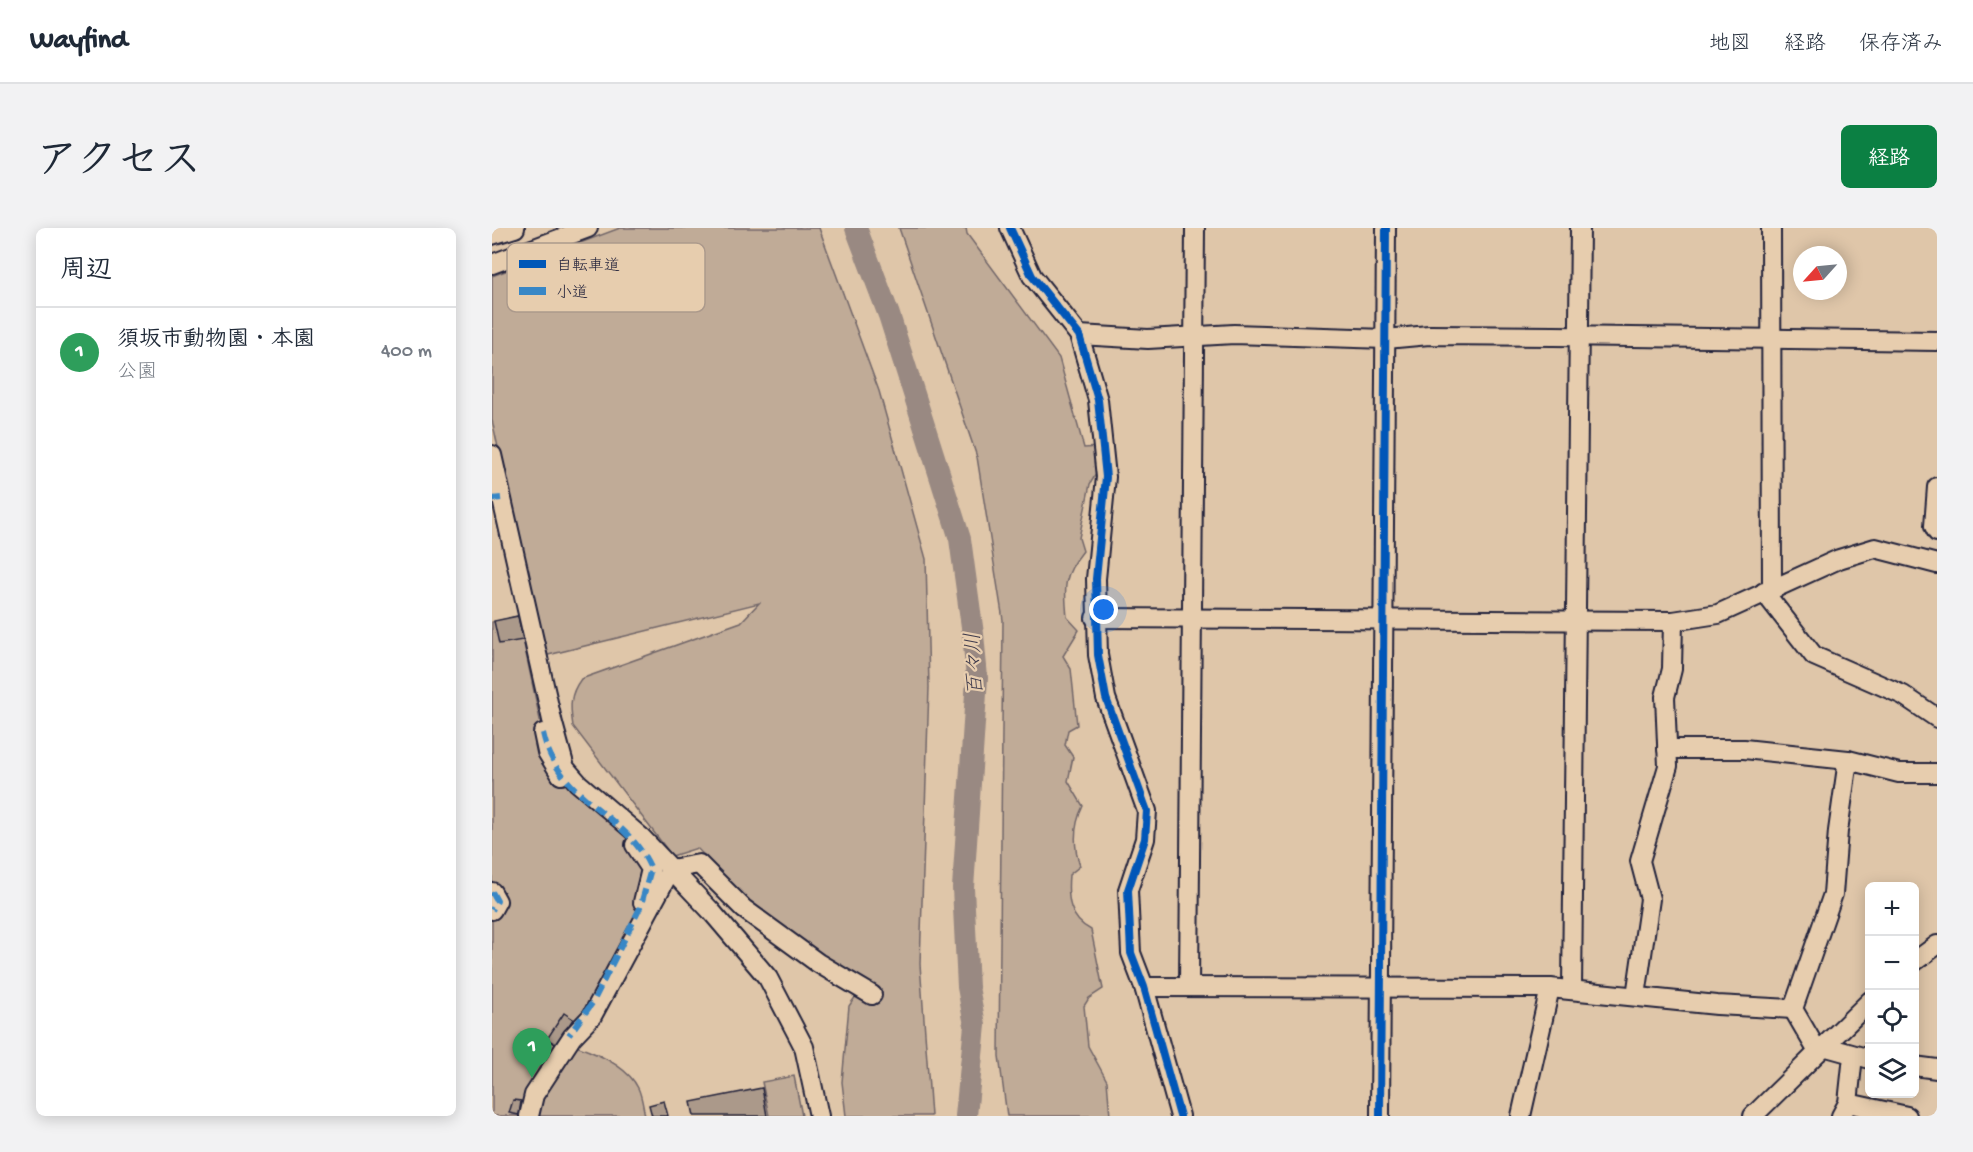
<!DOCTYPE html>
<html lang="ja">
<head>
<meta charset="utf-8">
<style>
  :root { --surface:#fff; --page:#f2f2f3; --text:#1f2937; --muted:#747a83; --line:#e0e1e3; --accent:#0b8043 }
  body { margin:0; font-family:"Gochi Hand","Klee One",sans-serif; background:var(--page); color:var(--text) }
  .controls { position:absolute; right:18px; bottom:18px; display:grid; overflow:hidden; border-radius:9px; box-shadow:0 3px 15px #0003 }
  .controls button { width:54px; height:54px; display:grid; place-items:center; padding:0; border:0; border-bottom:2px solid var(--line); background:var(--surface); color:var(--text); font:30px sans-serif }
  .compass { position:absolute; left:1301px; top:18px; width:54px; height:54px; border-radius:50%; background:var(--surface); box-shadow:0 3px 15px #0003; rotate:243deg }
  .you { position:absolute; left:612px; top:382px; width:21px; height:21px; margin:-15px; border:4px solid #fff; border-radius:50%; background:#1a73e8; box-shadow:0 0 0 9px #1a73e833 }
  .badge { display:grid; place-items:center; width:39px; height:39px; border-radius:50%; background:var(--accent); color:#fff; font-size:20px; font-weight:700 }
  .pin { position:absolute; translate:-50% -50px; filter:drop-shadow(0 2px 3px #0008) }
  .pin::after { content:''; position:absolute; top:32px; width:21px; height:18px; background:inherit; clip-path:polygon(0 0,100% 0,50% 100%) }
  .list { margin:0; padding:0; list-style:none }
  h2 { display:flex; justify-content:space-between; align-items:center; height:78px; margin:0; padding:0 24px; font-size:26px }
  h2 small { font-size:20px; font-weight:400; color:var(--muted) }
  .list li { display:grid; grid-template-columns:39px 1fr auto; gap:18px; align-items:center; box-sizing:border-box; height:90px; padding:0 24px; border-top:2px solid var(--line) }
  .list b { display:block; font-size:22px; white-space:nowrap }
  .list p { margin:0; font-size:20px; white-space:nowrap; color:var(--muted) }
  .list em { font-size:20px; font-style:normal; color:var(--muted) }
  .icon { flex:none; width:33px; height:33px; fill:none; stroke:currentColor; stroke-width:2; stroke-linecap:round; stroke-linejoin:round }
  .map { position:relative; flex:none; width:1445px; height:888px; overflow:hidden; border-radius:9px }
  header { display:flex; align-items:center; gap:36px; box-sizing:border-box; height:84px; padding:0 30px; background:var(--surface); border-bottom:2px solid var(--line) }
  header strong { font-size:28px }
  nav { display:flex; gap:33px; margin-inline-start:auto; font-size:21px }
  .intro { display:flex; align-items:center; justify-content:space-between; box-sizing:border-box; height:144px; padding:0 36px }
  h1 { margin:0; font-size:42px }
  .button { padding:15px 27px; border-radius:9px; background:var(--accent); color:#fff; font-size:21px; font-weight:700 }
  main { display:flex; gap:36px; padding:0 36px }
  aside { flex:1; background:var(--surface); border-radius:9px; box-shadow:0 3px 15px #0003 }
  .map>svg:first-child { display:block }
  .green { fill:#c0ab97; stroke:#716669; stroke-width:1.5 }
  .lines { fill:none; stroke-linecap:round; stroke-linejoin:round }
  .river { stroke:#998982; stroke-width:22 }
  .building { fill:#ab998a; stroke:#22223b; stroke-width:1.5 }
  .minor-casing { stroke:#22223b; stroke-width:22 }
  .minor { stroke:#e7cdae; stroke-width:18 }
  .quiet { stroke:#3887c6; stroke-width:6; stroke-dasharray:12 6; stroke-linecap:butt }
  .cycleway-casing { stroke:#e7cdae; stroke-width:11 }
  .cycleway { stroke:#0057b8; stroke-width:8 }
  .labels { text-anchor:middle; stroke-width:4.5; stroke-linejoin:round; paint-order:stroke }
  .water-label { font-size:21px; font-style:italic; fill:#403c4d; stroke:#e7cdae }
  .key { fill:#e7cdae; stroke:#ac9a8c; stroke-width:1.5 }
  .key-label { font-size:16px; fill:#22223b }
</style>
</head>
<body>
<header>
<strong>Wayfind</strong>
<nav><a>地図</a><a>経路</a><a>保存済み</a></nav>
</header>
<div class="intro"><h1>アクセス</h1><a class="button">経路</a></div>
<main>
<aside>
<h2>周辺<small></small></h2>
<ul class="list">
<li><span class="badge" style="background:#2e9e5b">1</span><div><b>須坂市動物園・本園</b><p>公園</p></div><em>400 m</em></li>
</ul>
</aside>
<div class="map">
<svg width="1445" height="888" viewBox="0 0 1445 888">
  <rect width="100%" height="100%" fill="#dfc6a9"/>
  <filter id="ink" filterUnits="userSpaceOnUse"><feTurbulence type="fractalNoise" baseFrequency=".0167" numOctaves="2"/><feDisplacementMap in="SourceGraphic" scale="12" xChannelSelector="R" yChannelSelector="G"/><feConvolveMatrix kernelMatrix="1 2 1 2 8 2 1 2 1" color-interpolation-filters="sRGB"/></filter>
  <g filter="url(#ink)">
    <g class="green">
      <path d="M128,0H327L387,163L434,331L437,459L428,736L439,888H354L350,854L357,778L373,755L343,738L260,677L205,620L180,628L81,498C78,479 77,467 89,451L249,394L267,375L52,428L0,192V48Z"/>
      <path d="M407,0H474L475,6L567,130L592,220L606,219L608,239L598,256L587,310L591,323C571,348 572,359 575,389L587,402L571,428L579,441L585,497L576,502L573,517L581,529L576,553L591,578C581,598 581,617 588,638L577,647C575,670 577,691 599,702L611,761L597,770L592,778L596,818L615,853L618,888H515L507,828L511,392L485,229Z"/>
      <path d="M26,388L55,525L156,633L148,680L105,766L35,888H0V394Z"/>
      <path d="M84,818C104,825 136,839 146,860C150,868 151,879 153,888H42L44,875Z"/>
      <path d="M302,848L310,888H277L270,854Z"/>
    </g>
    <g class="lines">
      <path class="river" d="M364,0L397,87L468,311L481,406L485,450L471,660L476,759L483,797L474,888"/>
    </g>
    <g class="building">
      <path d="M26,388L31,412L7,416L2,393Z"/>
      <path d="M72,785L81,791L65,817L55,811Z"/>
      <path d="M270,860L275,888H202L199,874Z"/>
      <path d="M21,872L29,873L27,887L17,885Z"/>
      <path d="M172,873L176,888H160L157,877Z"/>
    </g>
    <g class="lines">
      <g class="minor-casing">
        <g id="minor">
          <path d="M518,0L540,48L587,107L606,172L614,249L604,351L606,427L614,470L655,583L653,611L636,662L639,725L652,759L688,888"/>
          <path d="M1279,0L1280,360"/>
          <path d="M0,7L23,0"/>
          <path d="M0,36L96,0"/>
          <path d="M587,107L656,111L742,106L894,111L937,107L1062,108L1445,113"/>
          <path d="M0,227L60,492L73,540L86,555L149,609L219,683L276,750L312,819L327,888"/>
          <path d="M1445,259L1442,298L1445,304"/>
          <path d="M1272,364L1322,428L1411,467L1445,490"/>
          <path d="M603,390L1181,393L1226,386L1347,331L1383,320L1445,336"/>
          <path d="M51,505L55,524L69,547"/>
          <path d="M1175,521H1252L1356,532"/>
          <path d="M143,617L159,641L151,674"/>
          <path d="M0,664L5,673L0,682"/>
          <path d="M1422,734L1445,717"/>
          <path d="M652,759L1058,760L1225,777L1301,781"/>
          <path d="M697,759L703,0"/>
          <path d="M1080,761L1088,0"/>
          <path d="M1144,768L1158,671L1148,633L1176,538L1173,469L1180,441L1181,393"/>
          <path d="M1331,818L1378,831"/>
          <path d="M1326,824L1301,781L1341,666L1346,603L1356,532L1407,545H1445"/>
          <path d="M1422,838L1445,841"/>
          <path d="M1356,875L1415,888"/>
          <path d="M37,888L42,867L80,809L100,788L179,641L207,636L252,681L326,735L380,767"/>
          <path d="M888,888L894,0"/>
          <path d="M1029,888L1058,760"/>
          <path d="M1261,888L1378,773"/>
          <path d="M1349,888L1356,875L1361,828"/>
        </g>
      </g>
      <use href="#minor" class="minor"/>
      <g class="quiet">
        <path d="M0,271L9,270"/>
        <path d="M51,505C66,574 135,584 159,641L148,680L101,774L77,807"/>
        <path d="M0,664L5,673L0,682"/>
      </g>
      <g class="cycleway-casing">
        <g id="cycleway">
          <path d="M518,0L540,48L587,107L606,172L614,249L604,351L606,427L614,470L655,583L653,611L636,662L639,725L652,759L688,888"/>
          <path d="M888,888L894,0"/>
        </g>
      </g>
      <use href="#cycleway" class="cycleway"/>
    </g>
  </g>
  <g class="labels">
    <g class="water-label">
      <text transform="translate(481 436) rotate(-93)" y="7">百々川</text>
    </g>
  </g>
  <rect x="15" y="15" width="198" height="69" rx="9" class="key"/>
  <rect x="27" y="32" width="27" height="8" fill="#0057b8"/>
  <rect x="27" y="59" width="27" height="8" fill="#3887c6"/>
  <g class="key-label">
    <text x="64" y="42">自転車道</text>
    <text x="64" y="69">小道</text>
  </g>
</svg>
<div class="controls">
<button>+</button>
<button>−</button>
<button><svg class="icon" aria-label="locate" viewBox="0 0 24 24"><circle cx="12" cy="12" r="6"/><path d="M12 2v4M12 18v4M2 12h4M18 12h4"/></svg></button>
<button><svg class="icon" aria-label="layers" viewBox="0 0 24 24"><path d="M12 4l9 5-9 5-9-5zM3 14l9 5 9-5"/></svg></button>
</div>
<svg class="compass" viewBox="-18 -18 36 36"><path d="M0-13l5 13h-10z" fill="#e53935"/><path d="M0 13l5-13h-10z" fill="#747a83"/></svg>
<div class="you"></div>
<div class="pin badge" style="left:40px;top:850px;background:#2e9e5b">1</div>
</div>
</main>
</body>
</html>
